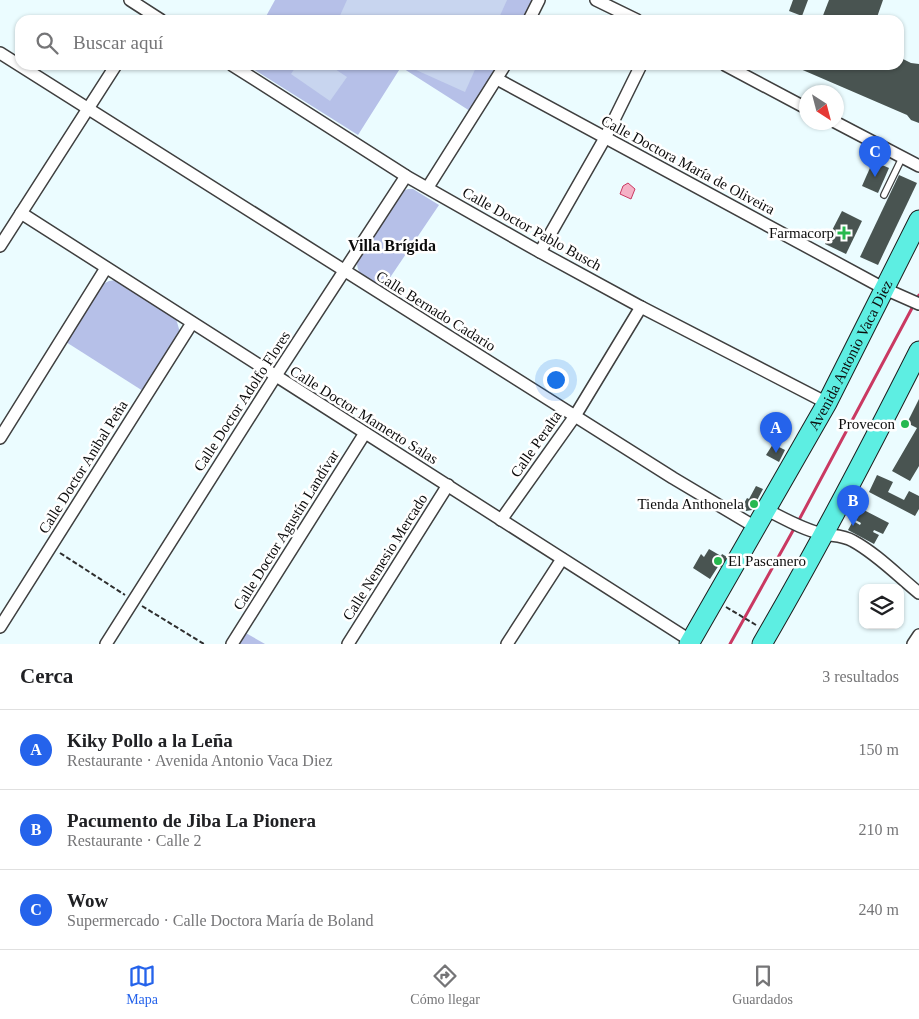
<!DOCTYPE html>
<html lang="es">
<head>
<meta charset="utf-8">
<style>
  :root { --surface:#fff; --page:#f6f6f6; --text:#202124; --muted:#757577; --line:#e0e0e0; --accent:#2563eb }
  body { margin:0; font-family:"Times New Roman",serif; background:var(--page); color:var(--text) }
  .controls { position:absolute; right:15px; bottom:15px; display:grid; overflow:hidden; border-radius:10px; box-shadow:0 1px 4px #0004 }
  .controls button { width:45px; height:45px; display:grid; place-items:center; padding:0; border:0; border-bottom:1px solid var(--line); background:var(--surface); color:var(--text); font:25px sans-serif }
  .compass { position:absolute; left:799px; top:85px; width:45px; height:45px; border-radius:50%; background:var(--surface); box-shadow:0 1px 4px #0004; rotate:144deg }
  .you { position:absolute; left:555px; top:379px; width:18px; height:18px; margin:-12px; border:4px solid #fff; border-radius:50%; background:#1a73e8; box-shadow:0 0 0 8px #1a73e833 }
  .badge { display:grid; place-items:center; width:32px; height:32px; border-radius:50%; background:var(--accent); color:#fff; font-size:16px; font-weight:700 }
  .pin { position:absolute; translate:-50% -41px; filter:drop-shadow(0 1px 2px #0008) }
  .pin::after { content:''; position:absolute; top:26px; width:18px; height:15px; background:inherit; clip-path:polygon(0 0,100% 0,50% 100%) }
  .list { margin:0; padding:0; list-style:none }
  h2 { display:flex; justify-content:space-between; align-items:center; height:65px; margin:0; padding:0 20px; font-size:21px }
  h2 small { font-size:16px; font-weight:400; color:var(--muted) }
  .list li { display:grid; grid-template-columns:32px 1fr auto; gap:15px; align-items:center; box-sizing:border-box; height:80px; padding:0 20px; border-top:1px solid var(--line) }
  .list b { display:block; font-size:19px; white-space:nowrap }
  .list p { margin:0; font-size:16px; white-space:nowrap; color:var(--muted) }
  .list em { font-size:16px; font-style:normal; color:var(--muted) }
  .icon { flex:none; width:28px; height:28px; fill:none; stroke:currentColor; stroke-width:2; stroke-linecap:round; stroke-linejoin:round }
  .map { position:relative; flex:none; width:919px; height:644px; overflow:hidden }
  .search { position:absolute; background:var(--surface); box-shadow:0 1px 4px #0004; left:15px; right:15px; top:15px; height:55px; display:flex; align-items:center; gap:12px; box-sizing:border-box; padding:0 18px; border-radius:15px; color:var(--muted); font-size:19px }
  .sheet { height:305px; background:var(--surface) }
  nav { display:flex; justify-content:space-around; align-items:center; box-sizing:border-box; height:70px; border-top:1px solid var(--line); background:var(--surface); font-size:14px; color:var(--muted) }
  nav a { display:grid; justify-items:center; gap:2px }
  nav .on { color:var(--accent) }
  .map>svg:first-child { display:block }
  .green { fill:#b6c0e8 }
  .pitch { fill:#c8d5ef }
  .water { fill:#f5b1c6; stroke:#ca3962 }
  .lines { fill:none; stroke-linecap:round; stroke-linejoin:round }
  .stream { stroke:#ca3962; stroke-width:3 }
  .building { fill:#495451 }
  .service-casing { stroke:#3f3f3f; stroke-width:8 }
  .minor-casing { stroke:#3f3f3f; stroke-width:14 }
  .trunk-casing { stroke:#1d1d1d; stroke-width:21 }
  .path { stroke:#2e2e2e; stroke-width:2; stroke-dasharray:5 2.5; stroke-linecap:butt }
  .service { stroke:#fff; stroke-width:5.5 }
  .minor { stroke:#fff; stroke-width:11 }
  .trunk { stroke:#5deee2; stroke-width:19 }
  .poi-dot { fill:#27b94f; stroke:#fff; stroke-width:2 }
  .labels { text-anchor:middle; stroke-width:5; stroke-linejoin:round; paint-order:stroke }
  .street-label { font-size:15px; fill:#0c0c0c; stroke:#fff }
  .poi-label { font-size:15px; fill:#0c0c0c; stroke:#fff; text-anchor:end }
  .neighbourhood-label { font-size:16px; font-weight:bold; fill:#0c0c0c; stroke:#fff }
</style>
</head>
<body>
<div class="map">
<svg width="919" height="644" viewBox="0 0 919 644">
  <rect width="100%" height="100%" fill="#ebfcff"/>
  <g class="green">
    <path d="M275,0H533L522,20H264Z"/>
    <path d="M247,65H497L470,111L401,67L358,135Z"/>
    <path d="M408,189H413L439,205L383,288C370,281 357,278 357,262L403,191Z"/>
    <path d="M116,280L176,319L180,332L143,391L66,342L103,284L109,281Z"/>
    <path d="M244,632L265,644H236Z"/>
  </g>
  <g class="pitch">
    <path d="M347,0H507L498,20H338Z"/>
    <path d="M297,65H329L347,77L330,101L291,74Z"/>
    <path d="M405,65H477L465,92Z"/>
  </g>
  <path class="water" d="M628,183L635,189L631,199L620,194L623,186Z"/>
  <g class="lines">
    <path class="stream" d="M730,644L800,518L919,295"/>
  </g>
  <g class="building">
    <path d="M793,0H808L802,16L789,11Z"/>
    <path d="M829,0H883L876,20H826L822,18Z"/>
    <path d="M899,57L911,63L919,64V123L911,120L907,115L798,68L800,65H899Z"/>
    <path d="M873,161L889,168L878,193L862,186Z"/>
    <path d="M899,175L917,183L878,265L860,257Z"/>
    <path d="M842,211L862,221L846,254L825,244Z"/>
    <path d="M919,399V466L910,481L892,471L917,428L907,423Z"/>
    <path d="M773,444L785,450L779,462L766,455Z"/>
    <path d="M877,475L893,482L888,492L904,500L909,491L919,496V509L915,516L869,492Z"/>
    <path d="M756,486L763,489L752,510L746,511L741,509L747,498L749,499Z"/>
    <path d="M858,507L889,523L883,534L874,530L873,532L879,535L874,544L848,530L853,521L860,525L861,523L852,518Z"/>
    <path d="M709,549L721,556L722,554L727,557L721,567L719,565L710,579L693,568L701,554L704,557Z"/>
  </g>
  <g class="lines">
    <g class="service-casing">
      <path id="service" d="M884,195L902,158"/>
    </g>
    <g class="minor-casing">
      <g id="minor">
        <path d="M130,0L161,20"/>
        <path d="M596,0L637,20"/>
        <path d="M529,20L539,0"/>
        <path d="M0,53L673,478L757,528"/>
        <path d="M232,65L406,176L540,252L641,307L827,403"/>
        <path d="M725,65L806,108"/>
        <path d="M497,79L885,289L919,304"/>
        <path d="M835,122L919,166"/>
        <path d="M428,187L505,65"/>
        <path d="M21,213L691,641"/>
        <path d="M0,246L116,65"/>
        <path d="M540,252L605,138L641,65"/>
        <path d="M0,438L106,268"/>
        <path d="M767,510C785,519 804,530 823,534C834,536 843,535 853,541C877,554 898,576 919,593"/>
        <path d="M501,520L575,416L641,307"/>
        <path d="M0,627L192,323"/>
        <path d="M106,644L275,377L406,176"/>
        <path d="M232,644L365,433"/>
        <path d="M348,644L448,485"/>
        <path d="M507,644L562,559"/>
        <path d="M913,644L919,635"/>
      </g>
    </g>
    <g class="trunk-casing">
      <g id="trunk">
        <path id="s1" d="M689,644L827,403L919,220"/>
        <path d="M762,644C818,548 869,450 919,351"/>
      </g>
    </g>
    <g class="path">
      <path d="M60,553L125,595"/>
      <path d="M142,606L204,644"/>
      <path d="M726,607L756,625"/>
    </g>
    <use href="#service" class="service"/>
    <use href="#minor" class="minor"/>
    <use href="#trunk" class="trunk"/>
  </g>
  <g class="poi-dot">
    <path d="M841.5 225.5h5v5h5v5h-5v5h-5v-5h-5v-5h5z"/>
    <circle cx="905" cy="424" r="5"/>
    <circle cx="754" cy="504" r="5"/>
    <circle cx="718" cy="561" r="5"/>
  </g>
  <g class="labels">
    <g class="street-label">
      <text transform="translate(688 165) rotate(28)" y="5">Calle Doctora María de Oliveira</text>
      <text transform="translate(532 229) rotate(29)" y="5">Calle Doctor Pablo Busch</text>
      <text transform="translate(436 311) rotate(32)" y="5">Calle Bernado Cadario</text>
      <text dy="5" stroke="none"><textPath href="#s1" startOffset="331">Avenida Antonio Vaca Diez</textPath></text>
      <text transform="translate(242 401) rotate(-57)" y="5">Calle Doctor Adolfo Flores</text>
      <text transform="translate(364 415) rotate(32)" y="5">Calle Doctor Mamerto Salas</text>
      <text transform="translate(536 444) rotate(-55)" y="5">Calle Peralta</text>
      <text transform="translate(83 467) rotate(-58)" y="5">Calle Doctor Anibal Peña</text>
      <text transform="translate(286 530) rotate(-58)" y="5">Calle Doctor Agustín Landívar</text>
      <text transform="translate(385 557) rotate(-58)" y="5">Calle Nemesio Mercado</text>
    </g>
    <g class="poi-label">
      <text x="834" y="238">Farmacorp</text>
      <text x="895" y="429">Provecon</text>
      <text x="744" y="509">Tienda Anthonela</text>
      <text x="728" y="566" text-anchor="start">El Pascanero</text>
    </g>
    <g class="neighbourhood-label">
      <text x="392" y="251">Villa Brígida</text>
    </g>
  </g>
</svg>
<div class="controls">
<button><svg class="icon" aria-label="layers" viewBox="0 0 24 24"><path d="M12 4l9 5-9 5-9-5zM3 14l9 5 9-5"/></svg></button>
</div>
<svg class="compass" viewBox="-18 -18 36 36"><path d="M0-13l5 13h-10z" fill="#e53935"/><path d="M0 13l5-13h-10z" fill="#757577"/></svg>
<div class="you"></div>
<div class="pin badge" style="left:776px;top:453px">A</div>
<div class="pin badge" style="left:853px;top:526px">B</div>
<div class="pin badge" style="left:875px;top:177px">C</div>
<div class="search"><svg class="icon" aria-label="search" viewBox="0 0 24 24"><circle cx="10" cy="10" r="6"/><path d="M15 15l6 6"/></svg>Buscar aquí</div>
</div>
<section class="sheet">
<h2>Cerca<small>3 resultados</small></h2>
<ul class="list">
<li><span class="badge">A</span><div><b>Kiky Pollo a la Leña</b><p>Restaurante · Avenida Antonio Vaca Diez</p></div><em>150 m</em></li>
<li><span class="badge">B</span><div><b>Pacumento de Jiba La Pionera</b><p>Restaurante · Calle 2</p></div><em>210 m</em></li>
<li><span class="badge">C</span><div><b>Wow</b><p>Supermercado · Calle Doctora María de Boland</p></div><em>240 m</em></li>
</ul>
</section>
<nav>
<a class="on"><svg class="icon" aria-label="map" viewBox="0 0 24 24"><path d="M3 6l6-2 6 2 6-2v14l-6 2-6-2-6 2zM9 4v14M15 6v14"/></svg>Mapa</a>
<a><svg class="icon" aria-label="directions" viewBox="0 0 24 24"><path d="M12 3l9 9-9 9-9-9zM9 14v-3h6M13 9l2 2-2 2"/></svg>Cómo llegar</a>
<a><svg class="icon" aria-label="saved" viewBox="0 0 24 24"><path d="M7 4h10v16l-5-4-5 4z"/></svg>Guardados</a>
</nav>
</body>
</html>
